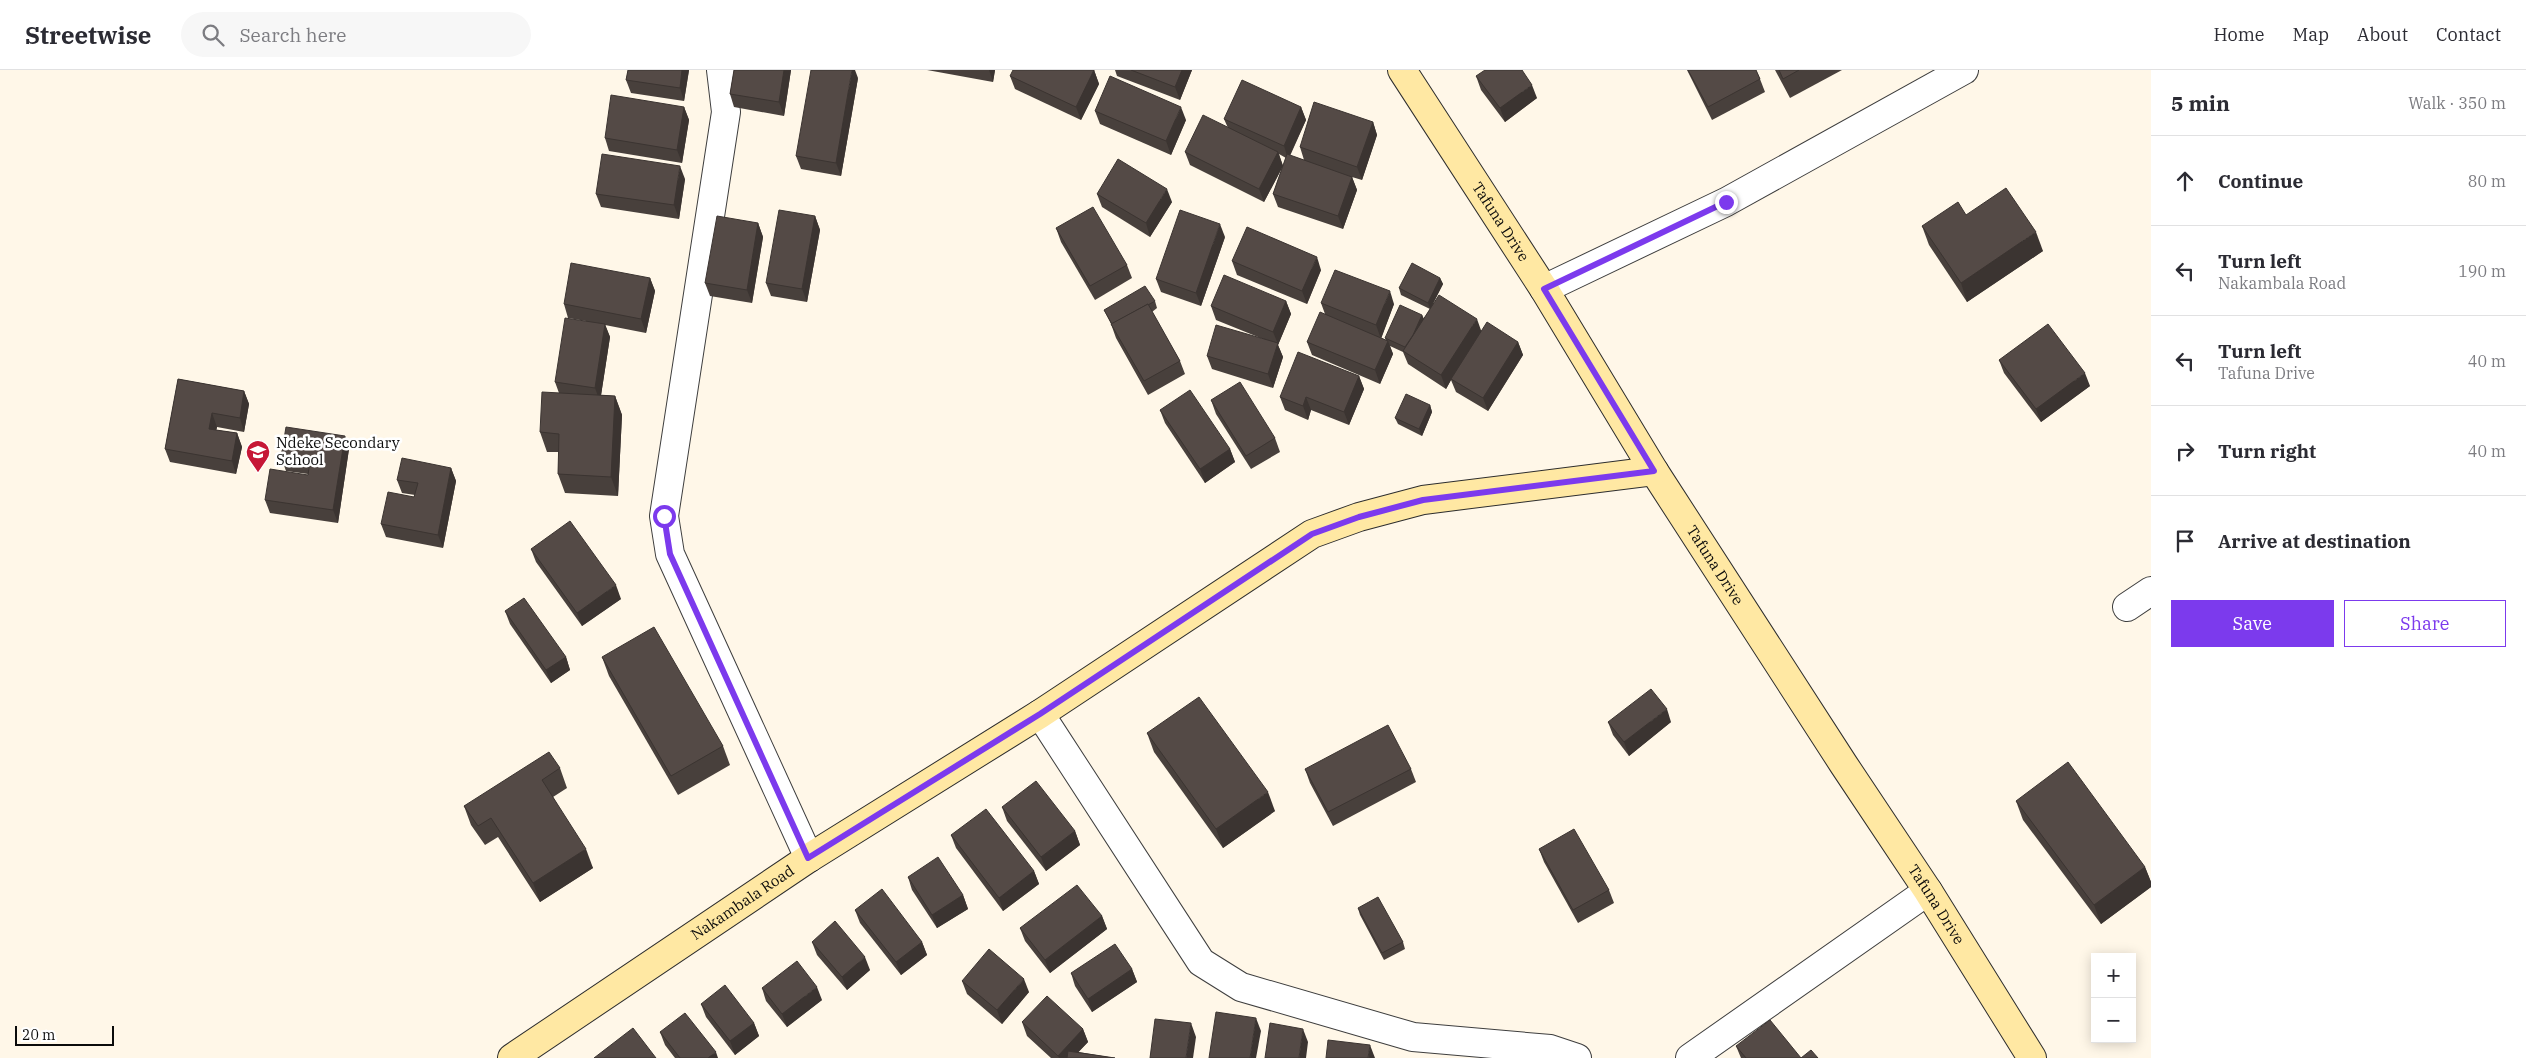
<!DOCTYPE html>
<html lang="en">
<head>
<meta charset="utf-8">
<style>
  :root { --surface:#fff; --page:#f7f7f7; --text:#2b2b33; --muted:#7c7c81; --line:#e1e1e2; --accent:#7c3aed }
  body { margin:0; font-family:"IBM Plex Serif",serif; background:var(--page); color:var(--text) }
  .controls { position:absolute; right:15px; bottom:15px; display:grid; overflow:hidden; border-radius:0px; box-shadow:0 2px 12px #0003 }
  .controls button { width:45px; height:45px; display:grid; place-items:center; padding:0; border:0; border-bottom:1px solid var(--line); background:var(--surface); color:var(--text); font:25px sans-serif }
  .scale { position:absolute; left:15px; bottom:12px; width:99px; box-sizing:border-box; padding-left:5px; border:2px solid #0b0b0b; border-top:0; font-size:14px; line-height:18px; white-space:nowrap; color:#0b0b0b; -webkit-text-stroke:4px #fff; paint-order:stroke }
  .stop { position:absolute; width:15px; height:15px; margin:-11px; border:4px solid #7c3aed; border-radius:50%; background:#fff }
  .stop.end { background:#7c3aed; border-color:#fff; box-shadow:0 1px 5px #0008 }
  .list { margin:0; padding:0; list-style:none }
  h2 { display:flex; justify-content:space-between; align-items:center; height:65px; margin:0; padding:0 20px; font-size:21px }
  h2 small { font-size:16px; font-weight:400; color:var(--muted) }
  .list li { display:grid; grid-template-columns:32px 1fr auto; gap:15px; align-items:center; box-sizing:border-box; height:90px; padding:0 20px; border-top:1px solid var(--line) }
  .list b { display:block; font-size:19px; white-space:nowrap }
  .list p { margin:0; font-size:16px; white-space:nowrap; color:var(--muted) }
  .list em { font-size:16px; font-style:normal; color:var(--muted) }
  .actions { display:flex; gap:10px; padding:15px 20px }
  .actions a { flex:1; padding:11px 0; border:1px solid var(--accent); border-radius:0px; text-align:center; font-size:18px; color:var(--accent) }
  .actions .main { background:var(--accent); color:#fff }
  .icon { flex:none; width:28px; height:28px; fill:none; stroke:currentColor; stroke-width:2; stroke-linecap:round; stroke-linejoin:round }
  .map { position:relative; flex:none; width:2151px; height:988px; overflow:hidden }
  header { display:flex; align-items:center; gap:30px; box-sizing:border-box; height:70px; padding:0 25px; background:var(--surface); border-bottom:1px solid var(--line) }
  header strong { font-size:24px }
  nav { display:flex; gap:28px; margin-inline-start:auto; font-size:18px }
  .search { width:350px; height:45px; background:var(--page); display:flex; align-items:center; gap:12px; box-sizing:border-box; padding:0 18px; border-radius:28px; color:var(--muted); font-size:19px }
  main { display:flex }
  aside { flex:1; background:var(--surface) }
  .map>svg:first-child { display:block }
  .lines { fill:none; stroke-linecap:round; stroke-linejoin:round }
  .minor-casing { stroke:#3e3e3e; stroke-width:30 }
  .secondary-casing { stroke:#2d2d2d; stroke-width:30 }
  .minor { stroke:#fff; stroke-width:28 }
  .secondary { stroke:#ffe8a3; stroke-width:28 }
  .wall { fill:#48403c }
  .shaded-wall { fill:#3b3431 }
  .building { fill:#544a46; stroke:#3b3431 }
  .route { stroke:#7c3aed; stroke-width:6 }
  .labels { text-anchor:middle; stroke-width:5; stroke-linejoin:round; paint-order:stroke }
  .street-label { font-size:15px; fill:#0b0b0b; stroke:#fff }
  .poi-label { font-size:15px; fill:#0b0b0b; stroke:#fff; text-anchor:start }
</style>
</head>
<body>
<header>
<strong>Streetwise</strong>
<div class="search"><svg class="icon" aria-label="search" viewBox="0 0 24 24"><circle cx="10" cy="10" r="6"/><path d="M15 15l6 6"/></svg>Search here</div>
<nav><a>Home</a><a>Map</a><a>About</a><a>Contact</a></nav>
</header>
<main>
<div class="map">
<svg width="2151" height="988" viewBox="0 0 2151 988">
  <rect width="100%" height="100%" fill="#fff7e8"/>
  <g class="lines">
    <g class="minor-casing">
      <g id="minor">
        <path d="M721,0L726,42L664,446L670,484L809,788"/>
        <path d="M1544,219L1726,132L1964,0"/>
        <path d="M2127,537L2151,521"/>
        <path d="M1040,644L1201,892L1241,917L1413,967L1550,979L1577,988"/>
        <path d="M1690,988L1928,821"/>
      </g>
    </g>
    <g class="secondary-casing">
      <g id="secondary">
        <path id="s1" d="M1402,0L1544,219L1654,401L1844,695L1928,821L2032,988"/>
        <path id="s2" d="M512,988L809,788L1040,644L1312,464L1359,447L1423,430L1654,401"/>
      </g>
    </g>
    <use href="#minor" class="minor"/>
    <use href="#secondary" class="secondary"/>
  </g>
  <g class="wall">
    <path d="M628,0H689L684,31L631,23L626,10Z"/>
    <path d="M734,0H791L784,46L734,37L730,24Z"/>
    <path d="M927,0H995L993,12Z"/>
    <path d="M1094,0L1099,14L1081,50L1015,19L1010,6Z"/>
    <path d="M1115,0H1192L1180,30L1117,6Z"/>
    <path d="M1687,0H1756L1760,9L1765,22L1712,50Z"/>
    <path d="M1775,0H1842L1790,28Z"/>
    <path d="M1476,6L1537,28L1505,52L1481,20Z"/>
    <path d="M858,8L841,106L801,99L796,86Z"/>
    <path d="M684,37L689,50L682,93L609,81L605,68Z"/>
    <path d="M1301,37L1306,50L1290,86L1304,90L1300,77L1373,52L1377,65L1362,110L1352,107L1357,120L1343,159L1278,137L1273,124L1286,88L1279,84L1283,96L1264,132L1190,95L1185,82L1228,58L1224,49Z"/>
    <path d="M1095,41L1186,50L1171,85L1100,54Z"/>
    <path d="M685,109L679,149L601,137L596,124Z"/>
    <path d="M1097,124L1172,132L1150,167L1102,137Z"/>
    <path d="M1966,145L2043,181L1967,232L1929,175L1922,156Z"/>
    <path d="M815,146L820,160L807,232L771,226L766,213Z"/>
    <path d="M758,153L763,167L752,233L710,226L705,213Z"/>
    <path d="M1056,158L1127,195L1132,208L1095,230L1061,172Z"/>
    <path d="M1225,167L1201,236L1161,222L1156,209Z"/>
    <path d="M1232,191L1321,200L1307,234L1237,205Z"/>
    <path d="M650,208L655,221L646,263L605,255L610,267L601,325L615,326L622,345L618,426L565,423L558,404L559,382H547L540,362L559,323L555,312L586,251L568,248L564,234Z"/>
    <path d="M1440,208L1443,214L1433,234L1481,261L1518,272L1523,285L1488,341L1456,322L1451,310L1446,319L1408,294L1403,282L1390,276L1393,284L1380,314L1312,285L1307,272L1325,244L1321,233L1394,234L1381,268L1386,270L1385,268L1422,245L1424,249L1430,239L1401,225L1399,218Z"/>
    <path d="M1155,231L1157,238L1152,242L1180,291L1185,304L1148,325L1116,268L1111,254L1104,240Z"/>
    <path d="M1286,231L1291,244L1278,275L1283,287L1273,318L1212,299L1207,286L1263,269L1216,250L1211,236Z"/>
    <path d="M1999,290L2090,316L2041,352L2004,303Z"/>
    <path d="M1359,306L1364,319L1349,355L1311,340L1308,350L1285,340L1280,327Z"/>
    <path d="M178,309L244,321L249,334L244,362L217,357L216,360L237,363L242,377L236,404L170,392L165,379Z"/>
    <path d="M1211,330L1275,368L1280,382L1251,399L1216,344Z"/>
    <path d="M1430,335L1432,342L1422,366L1398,354L1395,348Z"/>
    <path d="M1160,340L1230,379L1235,392L1205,413L1165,353Z"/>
    <path d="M349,379L338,453L270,443L265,430L308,405V404L286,401L281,387Z"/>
    <path d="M451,398L456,411L443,478L386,467L381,454L414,427L415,425L402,423L397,410Z"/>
    <path d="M531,479L621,529L582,556L536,492Z"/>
    <path d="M505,541L566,587L570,600L551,613L510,554Z"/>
    <path d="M602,587L723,676L730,695L678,725L609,606Z"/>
    <path d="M1608,652H1671L1629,686L1613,665Z"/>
    <path d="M1147,663L1275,741L1223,778L1154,682Z"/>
    <path d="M560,698L567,718L553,727L593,798L540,832L498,767L485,775L471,755L464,736Z"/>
    <path d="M1305,699H1411L1416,712L1333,756L1310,713Z"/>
    <path d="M2016,731L2145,797L2151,812V817L2101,854L2023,750Z"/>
    <path d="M1002,737L1075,761L1080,775L1046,801L1007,751Z"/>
    <path d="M951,765L1034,801L1039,814L1003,841L956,778Z"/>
    <path d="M1539,779L1609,820L1614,833L1578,853L1544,792Z"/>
    <path d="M908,807L963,825L968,839L937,858L912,820Z"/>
    <path d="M1358,838L1403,872L1405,879L1384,890L1360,845Z"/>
    <path d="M855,840L922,872L927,885L901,905L860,853Z"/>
    <path d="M1102,846L1107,859L1050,903L1025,871L1020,858Z"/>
    <path d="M812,872L870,900L847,920L817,885Z"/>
    <path d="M1132,899L1137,912L1092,942L1075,916L1071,903Z"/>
    <path d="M962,911L1029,922L1002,954L967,924Z"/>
    <path d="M762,918L822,930L787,957L766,931Z"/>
    <path d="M701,934L754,953L759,966L735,985L706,947Z"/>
    <path d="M1022,952L1083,959L1088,972L1078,982L1115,988H1051L1027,966Z"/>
    <path d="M660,962L718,988H675L665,975Z"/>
    <path d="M1736,976L1801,988H1741Z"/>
  </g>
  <g class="shaded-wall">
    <path d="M682,0H689L684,31L680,18Z"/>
    <path d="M784,0H791L784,46L779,32Z"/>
    <path d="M852,0H855L858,8L841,106L836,93Z"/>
    <path d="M989,0H995L993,12Z"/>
    <path d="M1094,0L1099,14L1081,50L1076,37Z"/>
    <path d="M1182,0H1192L1180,30L1175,17Z"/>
    <path d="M1532,15L1537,28L1505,52L1500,38Z"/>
    <path d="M684,37L689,50L682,93L677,80Z"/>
    <path d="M1181,37L1186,50L1171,85L1166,71Z"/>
    <path d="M1301,37L1306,50L1288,89L1284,76Z"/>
    <path d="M1373,52L1377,65L1362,110L1357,97Z"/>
    <path d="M1278,82L1283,96L1264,132L1259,119Z"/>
    <path d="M680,96L685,109L679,149L674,135Z"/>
    <path d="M1352,107L1357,120L1343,159L1338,146Z"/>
    <path d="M1167,119L1172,132L1150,167L1146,153Z"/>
    <path d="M815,146L820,160L807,232L802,219Z"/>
    <path d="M758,153L763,167L752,233L747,220Z"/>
    <path d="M1220,154L1225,167L1201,236L1196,223Z"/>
    <path d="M2036,162L2043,181L1967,232L1961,213Z"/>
    <path d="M1317,187L1321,200L1307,234L1302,221Z"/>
    <path d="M650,208L655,221L646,263L641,249Z"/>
    <path d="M1440,208L1443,214L1430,239L1428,233Z"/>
    <path d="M1390,221L1394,234L1381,269L1376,255Z"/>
    <path d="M1286,231L1291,244L1278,275L1283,287L1273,318L1268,304L1278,274L1273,262Z"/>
    <path d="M1422,245L1425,252L1407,278Z"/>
    <path d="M1477,249L1482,263L1451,309V310L1446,319L1441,305Z"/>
    <path d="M605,254L610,267L600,332L595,318Z"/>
    <path d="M1388,271L1393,284L1380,314L1375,300Z"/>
    <path d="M1518,272L1523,285L1488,341L1483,328Z"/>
    <path d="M2085,303L2090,316L2041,352L2036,339Z"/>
    <path d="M1359,306L1364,319L1349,355L1344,342Z"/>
    <path d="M244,321L249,334L244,362L240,348Z"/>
    <path d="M615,326L622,345L618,426L611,407Z"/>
    <path d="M1306,327L1311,340L1308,350L1303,336Z"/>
    <path d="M1430,335L1432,342L1422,366L1419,359Z"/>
    <path d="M212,343L217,357L214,372L209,359Z"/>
    <path d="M237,363L242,377L236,404L232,391Z"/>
    <path d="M345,366L349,379L338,453L333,440Z"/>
    <path d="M1230,379L1235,392L1205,413L1200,399Z"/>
    <path d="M451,398L456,411L443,478L438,465Z"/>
    <path d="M616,515L621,529L582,556L577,543Z"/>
    <path d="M566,587L570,600L551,613L546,600Z"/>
    <path d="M1667,639L1671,652L1629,686L1624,672Z"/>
    <path d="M1268,722L1275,741L1223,778L1216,759Z"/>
    <path d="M1075,761L1080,775L1046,801L1041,787Z"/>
    <path d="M586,779L593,798L540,832L533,813Z"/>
    <path d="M2145,797L2151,812V817L2101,854L2094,835Z"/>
    <path d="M1034,801L1039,814L1003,841L999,828Z"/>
    <path d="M963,825L968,839L937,858L932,845Z"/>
    <path d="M1102,846L1107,859L1050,903L1045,890Z"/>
    <path d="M922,872L927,885L901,905L896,892Z"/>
    <path d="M865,887L870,900L847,920L842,907Z"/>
    <path d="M1132,899L1137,912L1092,942L1088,929Z"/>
    <path d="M1024,909L1029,922L1002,954L997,940Z"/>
    <path d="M817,917L822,930L787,957L782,944Z"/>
    <path d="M1256,948L1261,961L1256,988H1250Z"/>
    <path d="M754,953L759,966L735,985L730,971Z"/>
    <path d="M1191,953L1196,967L1193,988H1186Z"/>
    <path d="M1083,959L1088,972L1073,988H1059L1058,986Z"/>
    <path d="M1303,959L1308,972L1306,988H1299Z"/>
    <path d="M1370,975L1375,988H1368Z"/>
    <path d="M716,982L718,988H708Z"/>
  </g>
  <g class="building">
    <path d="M628,0H682L680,18L626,10Z"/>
    <path d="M734,0H784L779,32L730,24Z"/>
    <path d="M811,0H852L836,93L796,86Z"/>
    <path d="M1013,0H1094L1076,37L1010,6Z"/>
    <path d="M1131,0H1182L1175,17Z"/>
    <path d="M1485,0H1522L1532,15L1500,38L1476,6Z"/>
    <path d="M1688,0H1756L1760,9L1708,37Z"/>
    <path d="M1779,0H1799L1783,9Z"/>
    <path d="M1110,6L1181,37L1166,71L1095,41Z"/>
    <path d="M1242,10L1301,37L1284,76L1224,49Z"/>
    <path d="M611,25L684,37L677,80L605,68Z"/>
    <path d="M1314,32L1373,52L1357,97L1300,77Z"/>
    <path d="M1203,45L1278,82L1259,119L1185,82Z"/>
    <path d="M602,84L680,96L674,135L596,124Z"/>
    <path d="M1287,84L1352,107L1338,146L1273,124Z"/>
    <path d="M1118,89L1167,119L1146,153L1097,124Z"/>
    <path d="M2006,118L2036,162L1961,213L1922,156L1958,132L1966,145Z"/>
    <path d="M1093,137L1127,195L1090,216L1056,158Z"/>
    <path d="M779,140L815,146L802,219L766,213Z"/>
    <path d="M1180,140L1220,154L1196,223L1156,209Z"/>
    <path d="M717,146L758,153L747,220L705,213Z"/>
    <path d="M1247,157L1317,187L1302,221L1232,191Z"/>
    <path d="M571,193L650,208L641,249L564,234Z"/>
    <path d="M1412,193L1440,208L1428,233L1399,218Z"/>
    <path d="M1335,200L1390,221L1376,255L1321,233Z"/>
    <path d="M1224,205L1286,231L1273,262L1211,236Z"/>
    <path d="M1145,216L1155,231L1148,235V234L1112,254L1104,240Z"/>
    <path d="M1439,225L1477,249L1441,305L1403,281Z"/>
    <path d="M1148,234L1180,291L1144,311L1111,254Z"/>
    <path d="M1400,235L1422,245L1413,265L1405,277L1385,268Z"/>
    <path d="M1320,242L1388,271L1375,300L1307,272Z"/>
    <path d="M565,248L605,254L595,318L555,312Z"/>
    <path d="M1487,252L1518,272L1483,328L1451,309Z"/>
    <path d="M2048,254L2085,303L2036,339L1999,290Z"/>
    <path d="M1216,255L1278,273L1268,304L1207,286Z"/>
    <path d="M1298,282L1359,306L1344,342L1306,327L1303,336L1280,327Z"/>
    <path d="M178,309L244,321L240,348L212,343L209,359L237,363L232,391L165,379Z"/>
    <path d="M1240,312L1275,368L1246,386L1211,330Z"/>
    <path d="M1190,320L1230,379L1200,399L1160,340Z"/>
    <path d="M542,322L615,326L611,407L558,404L559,364L540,362Z"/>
    <path d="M1406,324L1430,335L1419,359L1395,348Z"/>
    <path d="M286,357L345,366L333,440L265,430L270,399L308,405L310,392L281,387Z"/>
    <path d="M402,388L451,398L438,465L381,454L388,422L414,427L418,413L397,410Z"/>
    <path d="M570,451L616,515L577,543L531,479Z"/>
    <path d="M524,528L566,587L546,600L505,541Z"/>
    <path d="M654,557L723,676L671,706L602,587Z"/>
    <path d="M1651,619L1667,639L1624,672L1608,652Z"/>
    <path d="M1199,627L1268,722L1216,759L1147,663Z"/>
    <path d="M1388,655L1411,699L1328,742L1305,699Z"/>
    <path d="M549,682L560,698L542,710L586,779L533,813L491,748L478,756L464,736Z"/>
    <path d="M2068,692L2145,797L2094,835L2016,731Z"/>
    <path d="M1036,711L1075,761L1041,787L1002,737Z"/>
    <path d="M986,739L1034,801L999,828L951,765Z"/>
    <path d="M1574,759L1609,820L1573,840L1539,779Z"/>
    <path d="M938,787L963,825L932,845L908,807Z"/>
    <path d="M1077,815L1102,846L1045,890L1020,858Z"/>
    <path d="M882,819L922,872L896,892L855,840Z"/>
    <path d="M1378,827L1403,872L1382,883L1358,838Z"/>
    <path d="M835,851L865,887L842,907L812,872Z"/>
    <path d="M1115,874L1132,899L1088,929L1071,903Z"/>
    <path d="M989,879L1024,909L997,940L962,911Z"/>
    <path d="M797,891L817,917L782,944L762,918Z"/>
    <path d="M725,915L754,953L730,971L701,934Z"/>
    <path d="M1047,926L1083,959L1058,986L1022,952Z"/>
    <path d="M1216,942L1256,948L1250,988H1209Z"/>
    <path d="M685,943L716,982L708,988H680L660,962Z"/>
    <path d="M1155,949L1191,953L1186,988H1150Z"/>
    <path d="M1770,950L1801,988H1746L1736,976Z"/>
    <path d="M1270,953L1303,959L1299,988H1265Z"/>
    <path d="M633,958L656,988H594Z"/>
    <path d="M1328,970L1370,975L1368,988H1326Z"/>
    <path d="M1811,980L1818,988H1801Z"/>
    <path d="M1068,981L1115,988H1067Z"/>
  </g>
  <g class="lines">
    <path class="route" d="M664,446L670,484L808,788L1040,644L1312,464L1359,447L1423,430L1654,401L1544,219L1726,132"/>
  </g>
  <defs>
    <g id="school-pin" transform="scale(1.25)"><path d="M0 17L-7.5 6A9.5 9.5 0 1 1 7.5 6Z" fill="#c61737" stroke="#fff"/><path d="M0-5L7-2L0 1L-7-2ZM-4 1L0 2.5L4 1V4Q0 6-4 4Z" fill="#fff"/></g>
  </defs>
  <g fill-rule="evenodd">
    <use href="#school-pin" x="258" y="382"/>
  </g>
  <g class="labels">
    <g class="street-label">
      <text dy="5" stroke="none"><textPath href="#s1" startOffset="181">Tafuna Drive</textPath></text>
      <text dy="5" stroke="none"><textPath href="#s1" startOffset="586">Tafuna Drive</textPath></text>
      <text dy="5" stroke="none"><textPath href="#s2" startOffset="278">Nakambala Road</textPath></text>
      <text dy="5" stroke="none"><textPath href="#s1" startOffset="991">Tafuna Drive</textPath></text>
    </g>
    <g class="poi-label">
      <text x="276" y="378">Ndeke Secondary<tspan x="276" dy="17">School</tspan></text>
    </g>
  </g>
</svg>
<div class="controls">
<button>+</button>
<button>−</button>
</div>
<div class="scale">20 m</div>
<div class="stop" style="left:664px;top:446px"></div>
<div class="stop end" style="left:1726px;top:132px"></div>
</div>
<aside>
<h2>5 min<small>Walk · 350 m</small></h2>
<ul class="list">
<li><svg class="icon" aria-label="ahead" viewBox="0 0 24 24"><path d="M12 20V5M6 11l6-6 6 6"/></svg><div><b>Continue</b></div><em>80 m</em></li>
<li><svg class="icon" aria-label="left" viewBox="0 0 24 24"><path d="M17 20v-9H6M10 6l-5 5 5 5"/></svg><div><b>Turn left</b><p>Nakambala Road</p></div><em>190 m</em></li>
<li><svg class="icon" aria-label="left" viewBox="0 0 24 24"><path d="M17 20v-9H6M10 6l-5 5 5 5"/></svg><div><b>Turn left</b><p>Tafuna Drive</p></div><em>40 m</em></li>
<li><svg class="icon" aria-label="right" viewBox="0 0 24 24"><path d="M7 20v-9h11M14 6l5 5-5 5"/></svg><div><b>Turn right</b></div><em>40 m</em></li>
<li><svg class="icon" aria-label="arrive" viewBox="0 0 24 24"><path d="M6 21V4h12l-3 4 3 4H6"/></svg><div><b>Arrive at destination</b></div></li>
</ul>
<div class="actions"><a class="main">Save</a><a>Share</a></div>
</aside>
</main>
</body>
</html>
